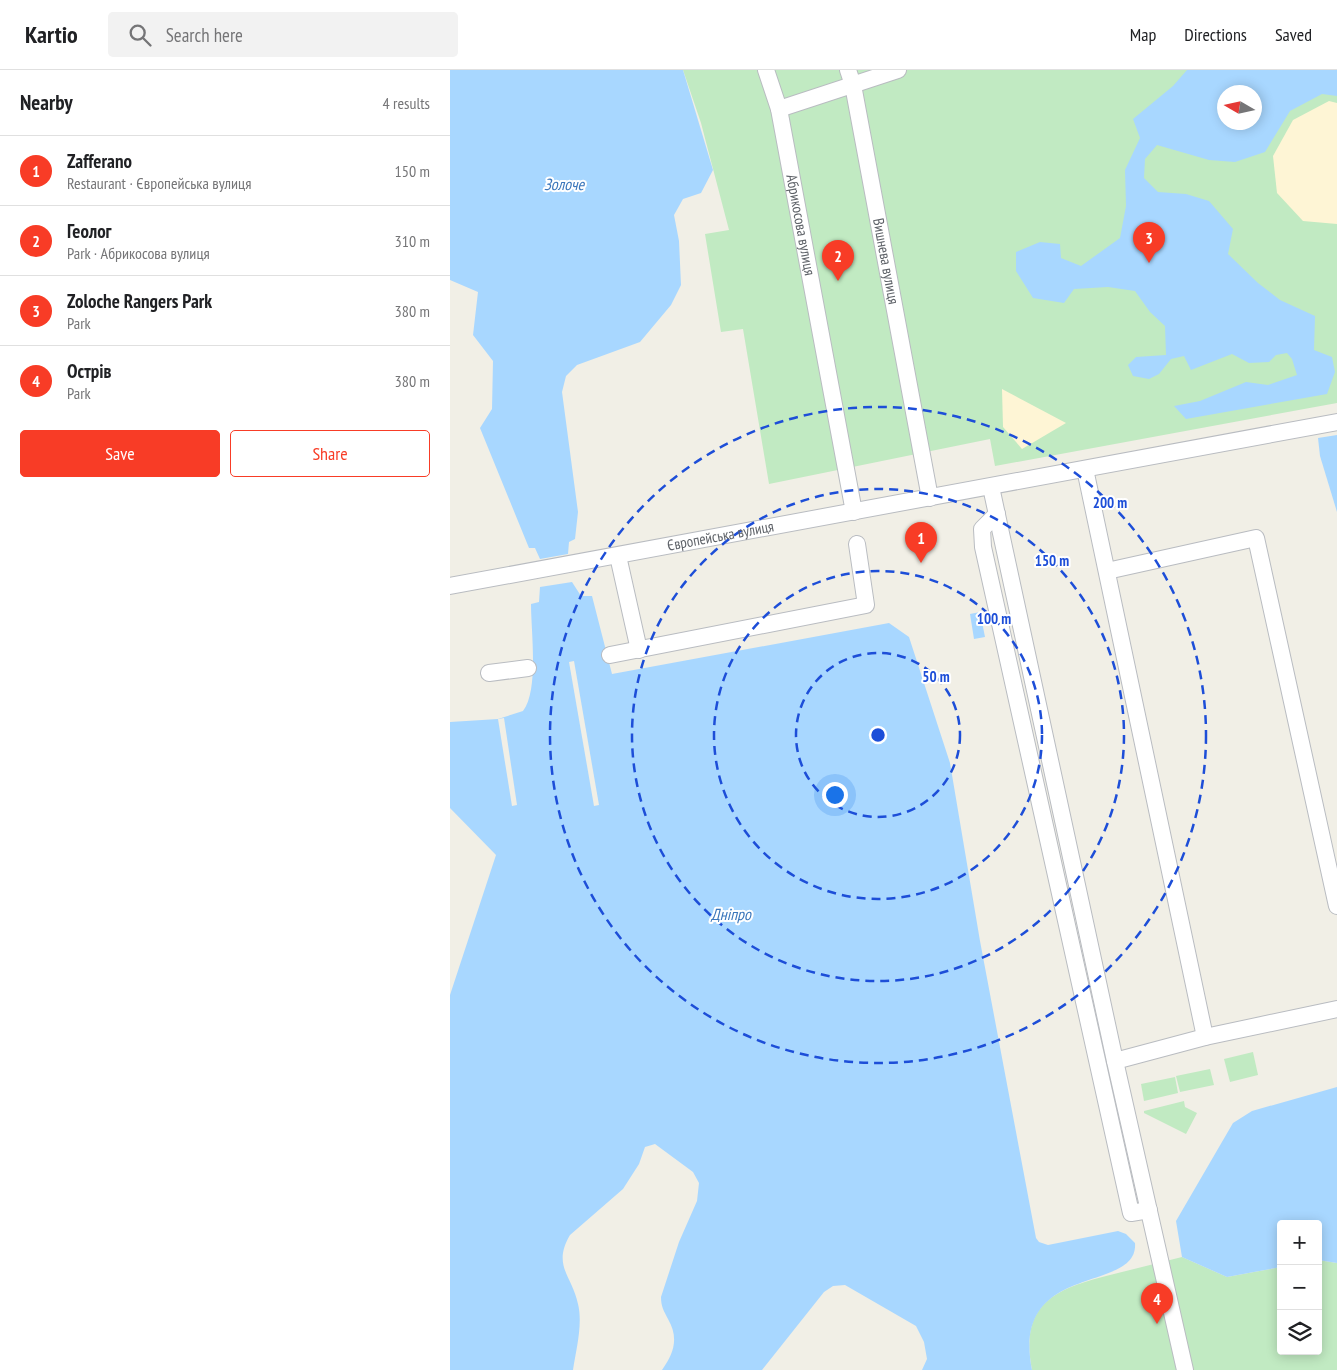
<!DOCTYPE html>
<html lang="en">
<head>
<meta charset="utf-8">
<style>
  :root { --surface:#fff; --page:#f2f2f2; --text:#202124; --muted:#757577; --line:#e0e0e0; --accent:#f83c26 }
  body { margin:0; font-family:"PT Sans Narrow",sans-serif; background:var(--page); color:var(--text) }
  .controls { position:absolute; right:15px; bottom:15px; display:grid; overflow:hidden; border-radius:5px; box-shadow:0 2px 12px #0003 }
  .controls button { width:45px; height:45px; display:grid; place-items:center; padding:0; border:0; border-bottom:1px solid var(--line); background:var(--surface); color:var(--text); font:25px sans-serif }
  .compass { position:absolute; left:767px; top:15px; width:45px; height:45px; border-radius:50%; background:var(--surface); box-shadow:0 2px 12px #0003; rotate:279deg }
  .you { position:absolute; left:384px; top:724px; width:18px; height:18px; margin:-12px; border:4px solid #fff; border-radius:50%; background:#1a73e8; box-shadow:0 0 0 8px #1a73e833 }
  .badge { display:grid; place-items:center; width:32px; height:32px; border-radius:50%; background:var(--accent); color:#fff; font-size:16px; font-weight:700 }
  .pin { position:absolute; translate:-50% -41px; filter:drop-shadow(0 1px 2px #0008) }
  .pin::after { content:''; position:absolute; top:26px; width:18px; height:15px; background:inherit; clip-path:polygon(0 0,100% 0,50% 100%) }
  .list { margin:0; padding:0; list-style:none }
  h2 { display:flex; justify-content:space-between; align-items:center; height:65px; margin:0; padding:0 20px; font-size:21px }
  h2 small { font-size:16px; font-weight:400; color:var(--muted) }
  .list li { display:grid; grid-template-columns:32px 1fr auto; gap:15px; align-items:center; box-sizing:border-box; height:70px; padding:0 20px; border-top:1px solid var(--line) }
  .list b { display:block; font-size:19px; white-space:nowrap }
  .list p { margin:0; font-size:16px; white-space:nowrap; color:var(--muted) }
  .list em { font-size:16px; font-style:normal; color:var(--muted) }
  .actions { display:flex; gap:10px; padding:15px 20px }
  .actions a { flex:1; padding:11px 0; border:1px solid var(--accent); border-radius:5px; text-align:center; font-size:18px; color:var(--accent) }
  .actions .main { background:var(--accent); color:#fff }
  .icon { flex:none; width:28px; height:28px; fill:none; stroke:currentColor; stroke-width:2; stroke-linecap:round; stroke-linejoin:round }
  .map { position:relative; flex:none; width:887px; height:1300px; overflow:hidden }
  header { display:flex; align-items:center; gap:30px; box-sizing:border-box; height:70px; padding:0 25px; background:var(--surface); border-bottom:1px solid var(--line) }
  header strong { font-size:24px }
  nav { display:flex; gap:28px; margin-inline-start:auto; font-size:18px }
  .search { width:350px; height:45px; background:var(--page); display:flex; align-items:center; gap:12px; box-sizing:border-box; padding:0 18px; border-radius:5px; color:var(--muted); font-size:19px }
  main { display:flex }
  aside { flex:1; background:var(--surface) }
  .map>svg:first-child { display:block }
  .green { fill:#c1eac2; fill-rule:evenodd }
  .sand { fill:#fef5d5 }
  .water { fill:#a8d7ff; fill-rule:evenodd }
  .pier { fill:#f1efe6 }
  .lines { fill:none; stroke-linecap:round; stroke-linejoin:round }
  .minor-casing { stroke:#b9bcc1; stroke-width:18 }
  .minor { stroke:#fff; stroke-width:16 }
  .ring { fill:none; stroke:#1d4ed8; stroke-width:2.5; stroke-dasharray:9 6 }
  .labels { text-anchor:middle; stroke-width:4; stroke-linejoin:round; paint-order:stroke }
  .street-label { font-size:15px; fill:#5e6268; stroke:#fff }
  .water-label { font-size:16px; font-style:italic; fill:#3a76bb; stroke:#fff }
  .centre { fill:#1d4ed8; stroke:#fff; stroke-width:2.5 }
  .ring-label { font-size:15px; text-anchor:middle; font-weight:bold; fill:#1d4ed8; stroke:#fff; stroke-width:4; stroke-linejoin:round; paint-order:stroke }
</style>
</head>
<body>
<header>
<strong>Kartio</strong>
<div class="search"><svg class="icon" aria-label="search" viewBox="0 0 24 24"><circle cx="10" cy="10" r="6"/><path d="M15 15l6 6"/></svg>Search here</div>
<nav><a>Map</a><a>Directions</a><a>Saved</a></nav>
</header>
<main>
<aside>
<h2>Nearby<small>4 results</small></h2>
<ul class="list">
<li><span class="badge">1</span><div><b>Zafferano</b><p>Restaurant · Європейська вулиця</p></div><em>150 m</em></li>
<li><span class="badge">2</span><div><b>Геолог</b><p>Park · Абрикосова вулиця</p></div><em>310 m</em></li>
<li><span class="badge">3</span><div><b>Zoloche Rangers Park</b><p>Park</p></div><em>380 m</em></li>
<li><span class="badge">4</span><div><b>Острів</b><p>Park</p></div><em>380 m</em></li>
</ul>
<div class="actions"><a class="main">Save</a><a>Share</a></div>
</aside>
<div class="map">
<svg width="887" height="1300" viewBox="0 0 887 1300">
  <rect width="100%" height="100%" fill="#f1efe6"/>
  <g class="green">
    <path d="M233,0H887V333L545,396L540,369L319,414L293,259L271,262L255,164L279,160L251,53ZM774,22H804V52H774Z"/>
    <path d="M803,982L808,1005L780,1012L774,989Z"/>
    <path d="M760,999L764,1015L730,1022L726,1006Z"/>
    <path d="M725,1007L728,1023L694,1031L691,1014Z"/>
    <path d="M734,1031L735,1037L747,1043L736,1064L694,1043V1041Z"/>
    <path d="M732,1187L777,1207L831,1197V1281H868V1190L887,1193V1300H582C569,1233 605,1219 660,1205C684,1199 708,1193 732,1187Z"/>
  </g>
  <g class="sand">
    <path d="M879,31L887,33V154L853,151L827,123L823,86L843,50Z"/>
    <path d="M552,319L616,353L572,379L553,357Z"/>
  </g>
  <g class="water">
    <path d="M0,0H233L263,100L251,123L233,129L224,145L229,171L231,215L221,235L190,272L127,295L116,306L112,322L128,442L125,469L119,472L118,484L90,489L85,478H79L30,358L42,339L43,291L23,265L28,222L0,210Z"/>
    <path d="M737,0H887V26L872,24L840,41L815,82L785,92L759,90L707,75L695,89L694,108L708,122L736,124L759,131L783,159L778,184L808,213L830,230L865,246L864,280L882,287L885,302L877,324L736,349L724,336L750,331L796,312L818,315L847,305L842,289L837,283L826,285L819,292L799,293L782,284L741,300L734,286L721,289L709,304L699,309L683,306L678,295L686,287L716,285L715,256L700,242L685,221L658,217L624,219L614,233L583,228L566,201V182L590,172L610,174L611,188L631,196L670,168L676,136L675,100L690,68L683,49L723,16ZM774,22H804V52H774Z"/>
    <path d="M887,365V442L870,386L868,368Z"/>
    <path d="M122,512L131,526H142L162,604L439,553L459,567L500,693L530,871L586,1168L589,1172L598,1175L668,1161L676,1164L685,1173C689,1225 560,1189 582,1300H472L477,1289L474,1272L466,1256L395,1215L383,1216L374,1222L312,1300H212C224,1283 229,1268 218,1249C214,1241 211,1237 211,1227L229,1172L247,1131L249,1113L243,1102L205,1074L195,1077L189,1094L173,1119L120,1165C102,1196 122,1205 128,1234C133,1254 126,1280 123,1300H0V925L46,785L0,738V652L48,649L73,641C89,620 81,562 81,534L89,532L90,517Z"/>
    <path d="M530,542L535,567L524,569L520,544Z"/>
    <path d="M887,1017V1193L868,1190V1154H831V1197L777,1207L732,1187L726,1151L783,1053L802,1041Z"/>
  </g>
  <g class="pier">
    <path d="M124,591L149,735L144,736L119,592Z"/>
    <path d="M54,648L67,735L62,736L48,649Z"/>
  </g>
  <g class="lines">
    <g class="minor-casing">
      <g id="minor">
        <path id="s1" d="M316,0L329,39L404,442"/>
        <path id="s2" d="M398,0L403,15L480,428"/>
        <path d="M329,39L448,0"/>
        <path d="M635,399L755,967"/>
        <path d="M541,417L665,991L735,1300"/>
        <path d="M547,444L532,459L533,477L681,1143L699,1140"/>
        <path d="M168,486L189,580"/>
        <path d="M657,501L806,468L887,836"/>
        <path id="s3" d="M0,516L887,352"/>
        <path d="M160,585L416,535L407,474"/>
        <path d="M39,603L78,598"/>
        <path d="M665,991L755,967L887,939"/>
      </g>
    </g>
    <use href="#minor" class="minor"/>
  </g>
  <g class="ring">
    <circle cx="428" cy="665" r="82"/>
    <circle cx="428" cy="665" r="164"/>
    <circle cx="428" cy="665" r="246"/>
    <circle cx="428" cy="665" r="328"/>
  </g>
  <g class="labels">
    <g class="street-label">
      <text dy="5" stroke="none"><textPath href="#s1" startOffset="159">Абрикосова вулиця</textPath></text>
      <text dy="5" stroke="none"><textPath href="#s2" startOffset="195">Вишнева вулиця</textPath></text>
      <text dy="5" stroke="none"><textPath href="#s3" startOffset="275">Європейська вулиця</textPath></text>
    </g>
    <g class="water-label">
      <text x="114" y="120">Золоче</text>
      <text x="281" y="850">Дніпро</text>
    </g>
  </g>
  <circle cx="428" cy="665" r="8" class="centre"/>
  <g class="ring-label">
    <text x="660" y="438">200 m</text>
    <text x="602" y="496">150 m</text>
    <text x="544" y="554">100 m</text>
    <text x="486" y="612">50 m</text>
  </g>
</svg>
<div class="controls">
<button>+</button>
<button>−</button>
<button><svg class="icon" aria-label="layers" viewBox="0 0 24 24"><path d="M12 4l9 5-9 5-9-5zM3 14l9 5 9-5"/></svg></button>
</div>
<svg class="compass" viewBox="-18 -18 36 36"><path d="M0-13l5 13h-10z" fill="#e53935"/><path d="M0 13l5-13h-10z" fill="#757577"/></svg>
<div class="you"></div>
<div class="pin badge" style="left:471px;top:493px">1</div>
<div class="pin badge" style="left:388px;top:211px">2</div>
<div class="pin badge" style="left:699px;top:193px">3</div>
<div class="pin badge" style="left:707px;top:1254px">4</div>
</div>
</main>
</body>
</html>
